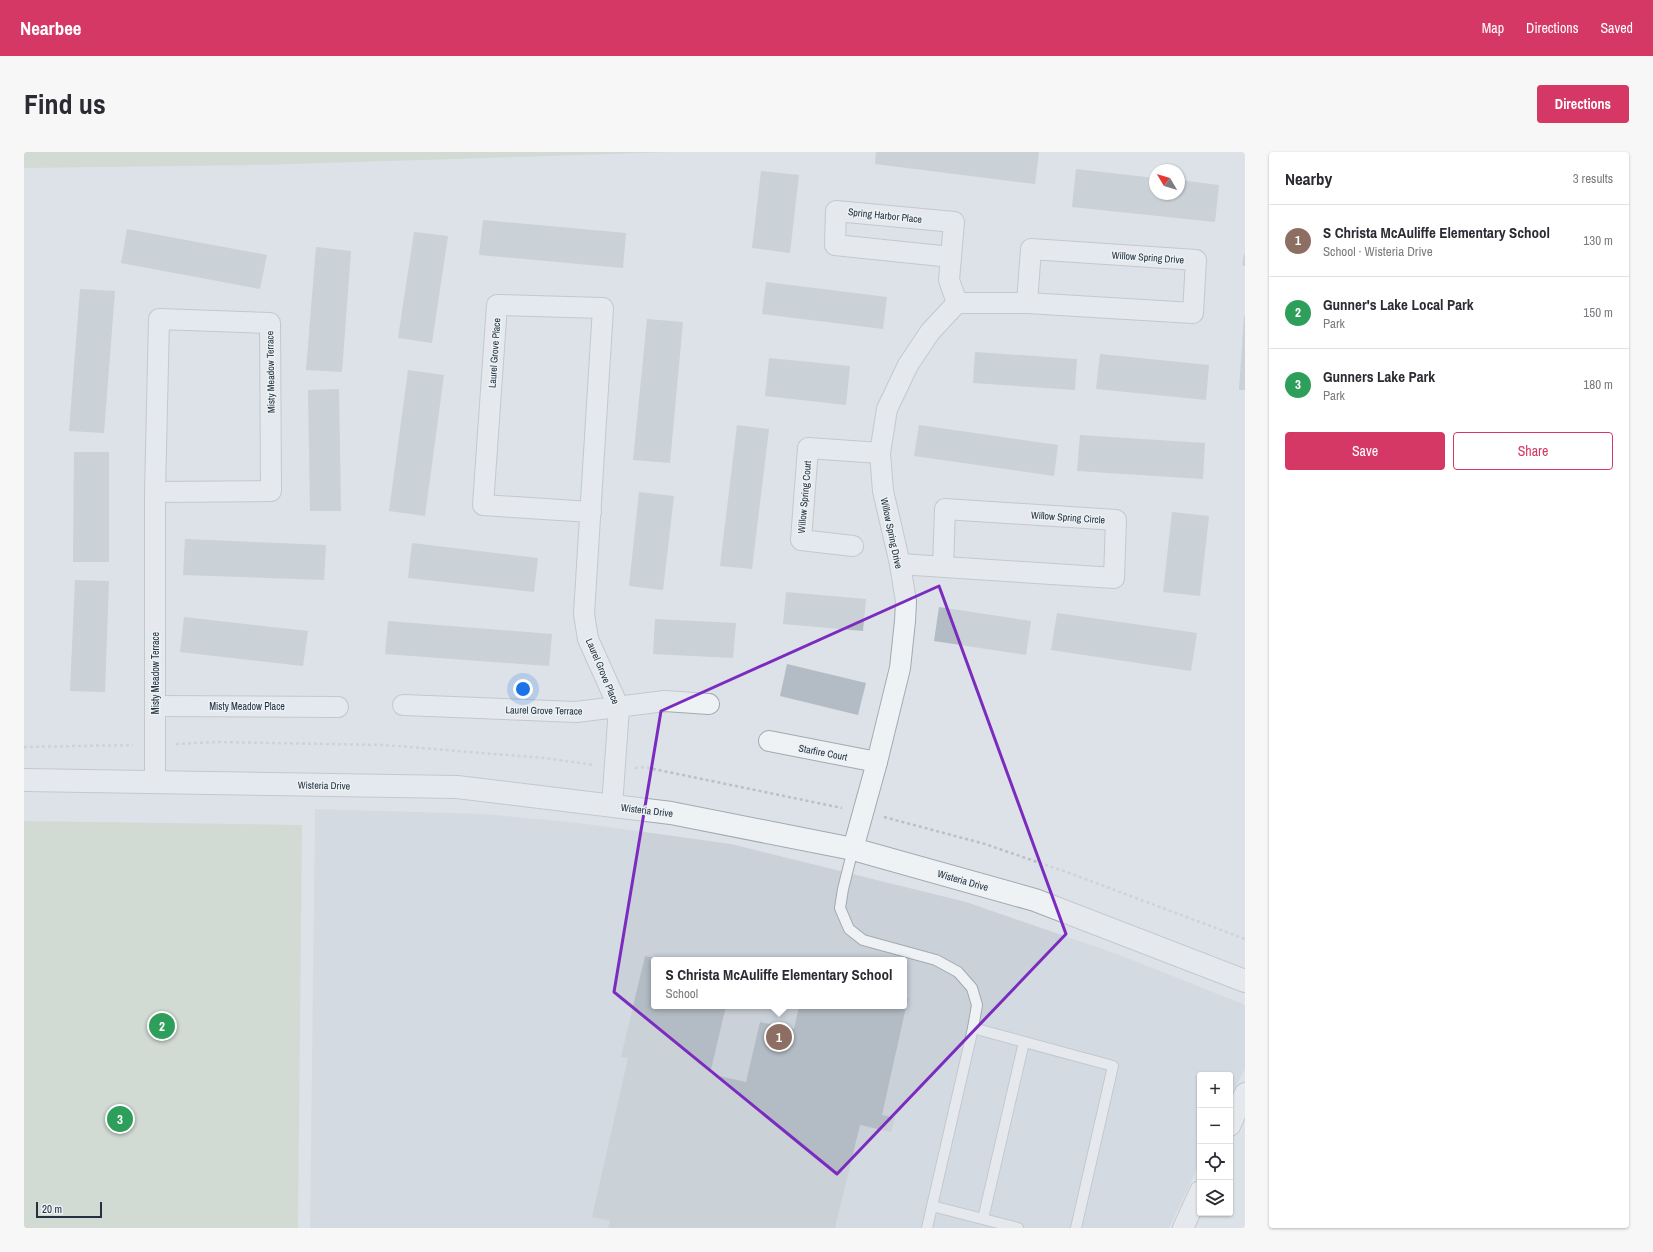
<!DOCTYPE html>
<html lang="en">
<head>
<meta charset="utf-8">
<style>
  :root { --surface:#fff; --page:#f7f7f7; --text:#2b2b33; --muted:#7c7c81; --line:#e1e1e2; --accent:#d53865 }
  body { margin:0; font-family:"Archivo Narrow",sans-serif; background:var(--page); color:var(--text) }
  .controls { position:absolute; right:12px; bottom:12px; display:grid; overflow:hidden; border-radius:4px; box-shadow:0 1px 3px #0004 }
  .controls button { width:36px; height:36px; display:grid; place-items:center; padding:0; border:0; border-bottom:1px solid var(--line); background:var(--surface); color:var(--text); font:20px sans-serif }
  .compass { position:absolute; left:1125px; top:12px; width:36px; height:36px; border-radius:50%; background:var(--surface); box-shadow:0 1px 3px #0004; rotate:308deg }
  .scale { position:absolute; left:12px; bottom:10px; width:66px; box-sizing:border-box; padding-left:4px; border:2px solid #25323e; border-top:0; font-size:11px; line-height:14px; white-space:nowrap; color:#25323e; -webkit-text-stroke:3px #ebf1f5; paint-order:stroke }
  .you { position:absolute; left:499px; top:537px; width:14px; height:14px; margin:-10px; border:3px solid #fff; border-radius:50%; background:#1a73e8; box-shadow:0 0 0 6px #1a73e833 }
  .badge { display:grid; place-items:center; width:26px; height:26px; border-radius:50%; background:var(--accent); color:#fff; font-size:13px; font-weight:700 }
  .pin { position:absolute; translate:-50% -50%; border:2px solid #fff; box-shadow:0 1px 4px #0006 }
  .popup { position:absolute; left:627px; top:805px; width:256px; height:52px; box-sizing:border-box; display:grid; place-content:center; border-radius:4px; background:var(--surface); filter:drop-shadow(0 1px 3px #0005); font-size:13px; white-space:nowrap; color:var(--muted) }
  .popup b { font-size:15px; color:var(--text) }
  .popup::after { content:''; position:absolute; left:50%; top:100%; margin-left:-8px; border:8px solid transparent; border-top-color:var(--surface) }
  .list { margin:0; padding:0; list-style:none }
  h2 { display:flex; justify-content:space-between; align-items:center; height:52px; margin:0; padding:0 16px; font-size:17px }
  h2 small { font-size:13px; font-weight:400; color:var(--muted) }
  .list li { display:grid; grid-template-columns:26px 1fr auto; gap:12px; align-items:center; box-sizing:border-box; height:72px; padding:0 16px; border-top:1px solid var(--line) }
  .list b { display:block; font-size:15px; white-space:nowrap }
  .list p { margin:0; font-size:13px; white-space:nowrap; color:var(--muted) }
  .list em { font-size:13px; font-style:normal; color:var(--muted) }
  .actions { display:flex; gap:8px; padding:12px 16px }
  .actions a { flex:1; padding:9px 0; border:1px solid var(--accent); border-radius:4px; text-align:center; font-size:14px; color:var(--accent) }
  .actions .main { background:var(--accent); color:#fff }
  .icon { flex:none; width:22px; height:22px; fill:none; stroke:currentColor; stroke-width:2; stroke-linecap:round; stroke-linejoin:round }
  .map { position:relative; flex:none; width:1221px; height:1076px; overflow:hidden; border-radius:4px }
  header { display:flex; align-items:center; gap:24px; box-sizing:border-box; height:56px; padding:0 20px; background:var(--accent); color:#fff }
  header strong { font-size:19px }
  nav { display:flex; gap:22px; margin-inline-start:auto; font-size:14px }
  .intro { display:flex; align-items:center; justify-content:space-between; box-sizing:border-box; height:96px; padding:0 24px }
  h1 { margin:0; font-size:28px }
  .button { padding:10px 18px; border-radius:4px; background:var(--accent); color:#fff; font-size:14px; font-weight:700 }
  main { display:flex; gap:24px; padding:0 24px }
  aside { flex:1; background:var(--surface); border-radius:4px; box-shadow:0 1px 3px #0004 }
  .map>svg:first-child { display:block }
  .built { fill:#cad1d9; fill-rule:evenodd }
  .green { fill:#c5d1bd }
  .building { fill:#b3bcc4 }
  .lines { fill:none; stroke-linecap:round; stroke-linejoin:round }
  .service-casing { stroke:#a1aab1; stroke-width:12 }
  .minor-casing { stroke:#a1aab1; stroke-width:22 }
  .tertiary-casing { stroke:#a1aab1; stroke-width:24 }
  .path { stroke:#bac0c5; stroke-width:2.5; stroke-dasharray:3 3; stroke-linecap:butt }
  .service { stroke:#eff2f5; stroke-width:10 }
  .minor { stroke:#eff2f5; stroke-width:20 }
  .tertiary { stroke:#eff2f5; stroke-width:22 }
  .marked { fill:none; stroke:#7b2cbf; stroke-width:3; stroke-linejoin:round }
  .labels { text-anchor:middle; stroke-width:3; stroke-linejoin:round; paint-order:stroke }
  .street-label { font-size:10px; fill:#25323e; stroke:#ebf1f5 }
</style>
</head>
<body>
<header>
<strong>Nearbee</strong>
<nav><a>Map</a><a>Directions</a><a>Saved</a></nav>
</header>
<div class="intro"><h1>Find us</h1><a class="button">Directions</a></div>
<main>
<div class="map">
<svg width="1221" height="1076" viewBox="0 0 1221 1076">
  <rect width="100%" height="100%" fill="#dce2e7"/>
  <path class="built" d="M291,657L461,662L555,671L707,692L942,750L1093,802L1219,852L1221,854V916L1206,947V923H1176V1011L1145,1076H286ZM630,808H880V854H630Z"/>
  <g class="green">
    <path d="M0,0H650L236,13L0,16Z"/>
    <path d="M0,669L278,673L274,1076H0Z"/>
  </g>
  <g class="building">
    <path d="M852,0H1015L1011,32L851,12Z"/>
    <path d="M1052,17L1131,26V42H1155V28L1195,33L1191,70L1048,55Z"/>
    <path d="M737,19L775,23L766,101L728,96Z"/>
    <path d="M459,68L602,81L599,116L455,103Z"/>
    <path d="M103,77L243,103L236,137L97,111Z"/>
    <path d="M390,80L424,84L408,191L374,186Z"/>
    <path d="M292,95L327,99L318,220L282,218Z"/>
    <path d="M1220,102H1221V114L1218,113Z"/>
    <path d="M742,130L863,145L859,177L738,162Z"/>
    <path d="M56,137L91,139L80,281L45,279Z"/>
    <path d="M1220,164H1221V238H1215Z"/>
    <path d="M623,167L659,170L646,311L609,308Z"/>
    <path d="M951,200L1053,207L1051,238L949,231Z"/>
    <path d="M1076,202L1185,213L1182,248L1072,237Z"/>
    <path d="M745,206L826,214L822,253L741,244Z"/>
    <path d="M384,218L420,223L401,364L365,359Z"/>
    <path d="M315,237L317,359H286L284,238Z"/>
    <path d="M713,273L745,277L728,417L696,414Z"/>
    <path d="M895,273L1034,293L1030,324L890,304Z"/>
    <path d="M1056,283L1181,291L1179,327L1053,319Z"/>
    <path d="M50,300H85V410H49Z"/>
    <path d="M615,340L650,344L639,438L605,434Z"/>
    <path d="M1148,360L1185,364L1176,444L1139,440Z"/>
    <path d="M161,387L302,393L300,428L159,423Z"/>
    <path d="M388,391L514,406L510,440L384,426Z"/>
    <path d="M51,428L85,429L81,540L46,539Z"/>
    <path d="M762,440L842,447L839,479L759,472Z"/>
    <path d="M915,455L1007,469L1002,503L910,489Z"/>
    <path d="M1033,461L1173,481L1167,519L1027,498Z"/>
    <path d="M160,465L284,479L279,514L156,500Z"/>
    <path d="M631,467L712,471L709,506L629,502Z"/>
    <path d="M364,469L528,482L525,514L361,502Z"/>
    <path d="M763,512L842,531L834,563L756,544Z"/>
    <path d="M621,804L635,807L630,808V854H702L686,922L722,930L736,870L770,877L775,854H880V845L884,846L858,963L871,966L867,980L836,973L811,1076H584L586,1069L568,1065L604,906L597,905Z"/>
  </g>
  <g class="lines">
    <g class="service-casing">
      <g id="service">
        <path d="M829,697L819,737L816,756L825,777L839,788L912,808L934,820L948,836L953,853L949,876L903,1076"/>
        <path d="M949,876L1089,914L1052,1076"/>
        <path d="M908,1054L994,1076"/>
        <path d="M959,1067L1000,890"/>
      </g>
    </g>
    <g class="minor-casing">
      <g id="minor">
        <path d="M927,105L811,93L812,59L930,70L925,128L933,151"/>
        <path d="M131,340L247,339L246,171L135,167L131,340V629"/>
        <path d="M567,360L459,353L473,153L579,156L560,462L564,487L595,556L588,654"/>
        <path d="M829,394L777,388L784,296L856,301"/>
        <path d="M876,412L936,416L1090,426L1092,368L921,357L919,415"/>
        <path d="M379,553L552,560L641,549L685,552"/>
        <path d="M132,554L314,555"/>
        <path d="M745,589L853,610"/>
        <path d="M829,697L853,610L876,516L881,469L882,450L876,412L859,339L856,301L863,257L884,213L906,180L933,151H1003L1169,161L1172,108L1007,97L1003,151"/>
        <path d="M1206,974L1221,941"/>
        <path d="M1159,1076L1176,1039"/>
      </g>
    </g>
    <g class="tertiary-casing">
      <path id="tertiary" d="M0,628L433,635L647,661L829,697L1011,748L1221,829"/>
    </g>
    <g class="path">
      <path d="M152,592L193,590L360,593L520,606L570,613"/>
      <path d="M0,595L109,593"/>
      <path d="M611,616L620,615L818,656"/>
      <path d="M860,665L961,692L1048,722L1221,787"/>
    </g>
    <use href="#service" class="service"/>
    <use href="#minor" class="minor"/>
    <use href="#tertiary" class="tertiary"/>
  </g>
  <path d="M0 0H1221V1076H0ZM915,434L1042,782L813,1022L590,840L637,559Z" fill="#dce2e7" fill-opacity=".55" fill-rule="evenodd"/>
  <path class="marked" d="M915,434L1042,782L813,1022L590,840L637,559Z"/>
  <g class="labels">
    <g class="street-label">
      <text transform="translate(861 63) rotate(6)" y="4">Spring Harbor Place</text>
      <text transform="translate(1124 105) rotate(4)" y="4">Willow Spring Drive</text>
      <text transform="translate(470 201) rotate(-86)" y="4">Laurel Grove Place</text>
      <text transform="translate(246 220) rotate(-91)" y="4">Misty Meadow Terrace</text>
      <text transform="translate(780 345) rotate(-85)" y="4">Willow Spring Court</text>
      <text transform="translate(1044 365) rotate(4)" y="4">Willow Spring Circle</text>
      <text transform="translate(868 381) rotate(78)" y="4">Willow Spring Drive</text>
      <text transform="translate(579 519) rotate(67)" y="4">Laurel Grove Place</text>
      <text transform="translate(131 521) rotate(-90)" y="4">Misty Meadow Terrace</text>
      <text x="223" y="558">Misty Meadow Place</text>
      <text transform="translate(520 558) rotate(1)" y="4">Laurel Grove Terrace</text>
      <text transform="translate(799 600) rotate(11)" y="4">Starfire Court</text>
      <text transform="translate(300 633) rotate(1)" y="4">Wisteria Drive</text>
      <text transform="translate(623 658) rotate(7)" y="4">Wisteria Drive</text>
      <text transform="translate(939 728) rotate(16)" y="4">Wisteria Drive</text>
    </g>
  </g>
</svg>
<div class="controls">
<button>+</button>
<button>−</button>
<button><svg class="icon" aria-label="locate" viewBox="0 0 24 24"><circle cx="12" cy="12" r="6"/><path d="M12 2v4M12 18v4M2 12h4M18 12h4"/></svg></button>
<button><svg class="icon" aria-label="layers" viewBox="0 0 24 24"><path d="M12 4l9 5-9 5-9-5zM3 14l9 5 9-5"/></svg></button>
</div>
<svg class="compass" viewBox="-18 -18 36 36"><path d="M0-13l5 13h-10z" fill="#e53935"/><path d="M0 13l5-13h-10z" fill="#7c7c81"/></svg>
<div class="scale">20 m</div>
<div class="you"></div>
<div class="pin badge" style="left:755px;top:885px;background:#8d6e63">1</div>
<div class="popup"><b>S Christa McAuliffe Elementary School</b>School</div>
<div class="pin badge" style="left:138px;top:874px;background:#2e9e5b">2</div>
<div class="pin badge" style="left:96px;top:967px;background:#2e9e5b">3</div>
</div>
<aside>
<h2>Nearby<small>3 results</small></h2>
<ul class="list">
<li><span class="badge" style="background:#8d6e63">1</span><div><b>S Christa McAuliffe Elementary School</b><p>School · Wisteria Drive</p></div><em>130 m</em></li>
<li><span class="badge" style="background:#2e9e5b">2</span><div><b>Gunner's Lake Local Park</b><p>Park</p></div><em>150 m</em></li>
<li><span class="badge" style="background:#2e9e5b">3</span><div><b>Gunners Lake Park</b><p>Park</p></div><em>180 m</em></li>
</ul>
<div class="actions"><a class="main">Save</a><a>Share</a></div>
</aside>
</main>
</body>
</html>
